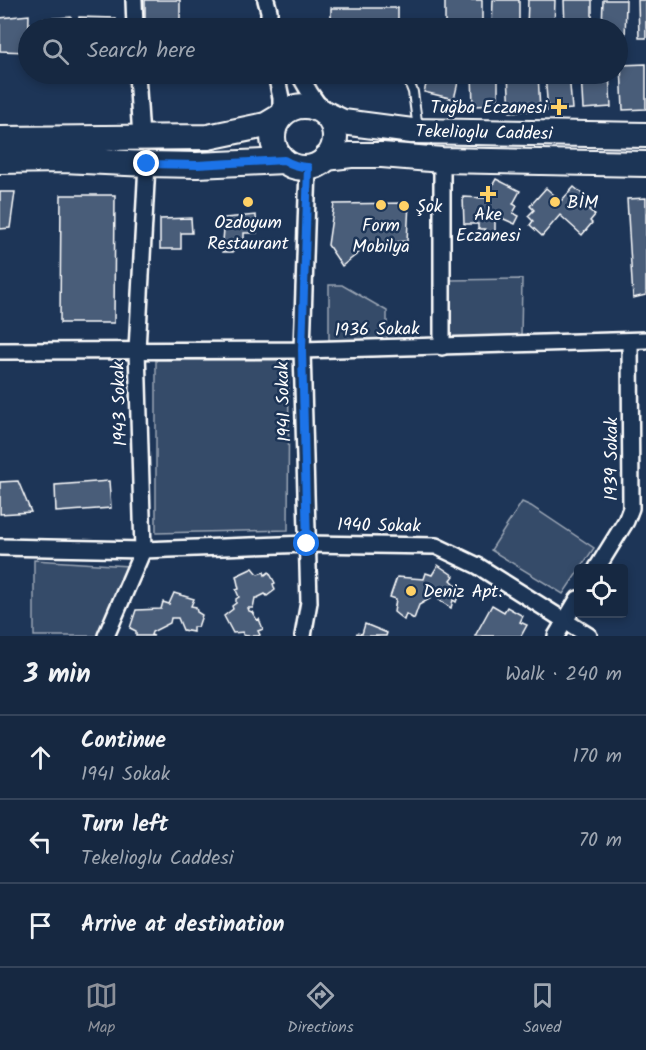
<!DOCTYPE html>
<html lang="en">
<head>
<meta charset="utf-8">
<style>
  :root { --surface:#162841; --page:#23344c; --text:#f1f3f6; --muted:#9ea6b1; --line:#35445a; --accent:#8c9099 }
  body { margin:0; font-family:Kalam,sans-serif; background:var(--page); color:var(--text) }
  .controls { position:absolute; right:18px; bottom:18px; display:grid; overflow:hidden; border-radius:6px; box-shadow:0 3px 9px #0003 }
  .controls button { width:54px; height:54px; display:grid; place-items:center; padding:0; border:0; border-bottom:2px solid var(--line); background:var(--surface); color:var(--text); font:30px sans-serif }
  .stop { position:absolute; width:18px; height:18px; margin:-14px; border:4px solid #1a73e8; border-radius:50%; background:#fff }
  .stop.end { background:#1a73e8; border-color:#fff; box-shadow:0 2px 6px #0008 }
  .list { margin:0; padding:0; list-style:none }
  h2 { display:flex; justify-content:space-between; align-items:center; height:78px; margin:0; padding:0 24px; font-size:26px }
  h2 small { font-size:20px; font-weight:400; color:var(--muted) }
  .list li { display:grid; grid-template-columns:39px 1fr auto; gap:18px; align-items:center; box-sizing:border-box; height:84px; padding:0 24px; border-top:2px solid var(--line) }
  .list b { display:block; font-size:22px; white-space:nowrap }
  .list p { margin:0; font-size:20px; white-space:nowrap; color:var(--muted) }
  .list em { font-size:20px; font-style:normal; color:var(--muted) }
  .icon { flex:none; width:33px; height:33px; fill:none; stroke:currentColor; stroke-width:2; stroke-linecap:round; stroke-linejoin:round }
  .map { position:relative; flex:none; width:646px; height:636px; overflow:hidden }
  .search { position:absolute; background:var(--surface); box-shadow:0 3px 9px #0003; left:18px; right:18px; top:18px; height:66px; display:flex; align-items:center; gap:15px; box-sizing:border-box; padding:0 21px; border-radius:33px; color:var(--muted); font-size:22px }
  .sheet { height:330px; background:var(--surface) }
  nav { display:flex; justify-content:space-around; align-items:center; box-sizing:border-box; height:84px; border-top:2px solid var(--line); background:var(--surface); font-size:16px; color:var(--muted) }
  nav a { display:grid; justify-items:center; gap:3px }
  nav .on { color:var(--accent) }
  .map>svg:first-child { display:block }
  .green { fill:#364b69; stroke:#9aa5b4; stroke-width:1.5 }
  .building { fill:#4a5d79; stroke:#fff; stroke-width:1.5 }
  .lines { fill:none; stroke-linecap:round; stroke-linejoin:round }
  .lane-casing { stroke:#fff; stroke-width:12 }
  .street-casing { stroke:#fff; stroke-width:20 }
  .primary-casing { stroke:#fff; stroke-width:28 }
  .lane { stroke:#1d3557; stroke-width:8 }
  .street { stroke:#1d3557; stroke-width:15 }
  .primary { stroke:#1d3557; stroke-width:24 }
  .route { stroke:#1a73e8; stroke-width:8 }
  .poi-dot { fill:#ffd166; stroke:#1d3557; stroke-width:2 }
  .labels { text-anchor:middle; stroke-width:5; stroke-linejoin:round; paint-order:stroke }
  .poi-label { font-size:18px; fill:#fff; stroke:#1d3557; text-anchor:start }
  .street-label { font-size:18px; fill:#fff; stroke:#1d3557 }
</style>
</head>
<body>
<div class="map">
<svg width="646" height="636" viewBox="0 0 646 636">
  <rect width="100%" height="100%" fill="#1d3557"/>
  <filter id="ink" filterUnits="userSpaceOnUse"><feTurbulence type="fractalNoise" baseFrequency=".0167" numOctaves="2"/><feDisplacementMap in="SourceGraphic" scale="12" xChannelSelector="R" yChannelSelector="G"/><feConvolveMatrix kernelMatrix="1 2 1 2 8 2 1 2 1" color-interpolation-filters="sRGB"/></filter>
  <g filter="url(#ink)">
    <g class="green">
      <path d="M522,279L521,337L449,339L450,280Z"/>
      <path d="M329,285H342L387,311V340H329Z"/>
      <path d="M156,360H289L288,530L156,533Z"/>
      <path d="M522,502L531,506L594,548L563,594L491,550Z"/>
      <path d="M34,560L128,566L98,636H34Z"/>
    </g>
    <g class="building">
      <rect x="145" y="0" width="35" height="28"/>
      <path d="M445,0H482V27L445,26Z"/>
      <path d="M493,0H519V28H492Z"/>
      <path d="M528,0H555L554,28H527Z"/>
      <path d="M564,0H592V28H565Z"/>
      <path d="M603,0H626L625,42H618V28H602Z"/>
      <path d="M638,0H646V38H639Z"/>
      <rect x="331" y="8" width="67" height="20"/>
      <path d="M29,15L28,52L0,51V18Z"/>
      <path d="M71,17L70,28H42V19Z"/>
      <path d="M79,17L116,18L115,28H78Z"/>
      <path d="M646,64V109L623,110L621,65Z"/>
      <path d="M429,74H460L454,99L424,92Z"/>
      <path d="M472,74H498V105L473,106Z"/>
      <path d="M538,74L540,110L510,112L508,75Z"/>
      <path d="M545,74H569L572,109L548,111Z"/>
      <path d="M581,74H609L611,107L583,109Z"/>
      <path d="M496,179L520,191L513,204L517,206L513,213L519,216L515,224L495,215V235H486L485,229H478V224H464L463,197L485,198Z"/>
      <path d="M574,187L594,204L589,210L595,215L590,221L592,223L582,235L560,215L542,236L530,225L533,221L528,216L534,210L530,206L546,188L561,201Z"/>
      <path d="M0,192H15L10,228L0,229Z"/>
      <path d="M61,195H115L114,323H60Z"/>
      <path d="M646,198V295L633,298L627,199Z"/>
      <path d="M409,203L407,241L370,244L342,266L328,245L334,204Z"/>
      <path d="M256,215L257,233H244V247L233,248V252H222L225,218Z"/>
      <path d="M191,218L192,233H181V249H160V219Z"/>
      <path d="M18,481L31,512L0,514V482Z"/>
      <path d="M109,481L111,508L56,512L55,485Z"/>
      <path d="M438,565L454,576L451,580L457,586L455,593L459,594L456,602L453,600L451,608L439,600L436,589L430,588L431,598L419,605L414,619L406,614L404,620L394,612L396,599L390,597L397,577L424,579L426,573L432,575Z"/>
      <path d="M253,568L258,574L264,572L265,575L269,572L275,583L273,584L275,590L267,596L265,594L257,598H255L253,608H248L249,611L252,612L257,620L259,619L263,629L258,631L260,635L258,636H247L243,635V632L233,633L224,616L233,609L232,606L236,603V599L239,597L236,590L239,589L236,576Z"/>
      <path d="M174,593L194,599L191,606L196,607L197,612L202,615L198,627H193V632L183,630L178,618H171L170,623L152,632L151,635L154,636H136V631L130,628L136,610L161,609L163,602L169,604Z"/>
      <path d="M492,605L504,612L507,607L523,616L520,622L527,625L521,636H475Z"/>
      <path d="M365,624L387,633L386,636H356L357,633L362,634Z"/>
    </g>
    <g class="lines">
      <g class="lane-casing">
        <g id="lane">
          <path d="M345,74H346"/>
          <path d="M407,77L413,92L418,129"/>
        </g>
      </g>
      <g class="street-casing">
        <g id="street">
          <path d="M134,0L135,28"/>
          <path d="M266,0L269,11V28"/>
          <path d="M137,74L141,138"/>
          <path d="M276,74L281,98V116"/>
          <path d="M299,74L310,93L324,113"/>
          <path d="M442,160V347"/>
          <path d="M0,351L302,350L646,340"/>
          <path d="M0,547L143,550L307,544L436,546L478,566L589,636"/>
          <path d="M597,568L626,521L631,508L630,341"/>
          <path d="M106,636L143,550L137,350L147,164"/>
          <path d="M303,636L309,602L302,350L308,167"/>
          <path d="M556,636L578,599"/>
        </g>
      </g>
      <g class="primary-casing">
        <g id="primary">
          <circle cx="304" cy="137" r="31"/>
          <path d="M324,113L343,122L412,131L646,135"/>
          <path d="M0,139L208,137L266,125L281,116"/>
          <path d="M326,158L351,155H382L442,160L646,164"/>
          <path d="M0,161L63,160L147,164L197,165L284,161"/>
        </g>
      </g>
      <use href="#lane" class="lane"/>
      <use href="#street" class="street"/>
      <use href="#primary" class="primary"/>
    </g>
  </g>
  <g class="lines" filter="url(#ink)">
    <path class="route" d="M147,164L197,165L284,160C292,165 298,167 308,167L302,350L307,544"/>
  </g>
  <g class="poi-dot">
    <path d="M556 98h6v6h6v6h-6v6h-6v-6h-6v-6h6z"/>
    <path d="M485 185h6v6h6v6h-6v6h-6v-6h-6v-6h6z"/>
    <circle cx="248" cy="202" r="6"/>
    <circle cx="555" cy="202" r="6"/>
    <circle cx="381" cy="205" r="6"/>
    <circle cx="404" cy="206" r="6"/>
    <circle cx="411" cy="591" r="6"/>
  </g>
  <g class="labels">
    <g class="poi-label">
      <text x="547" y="113" text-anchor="end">Tuğba Eczanesi</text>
      <text x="567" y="208">BİM</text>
      <text x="416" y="212">Şok</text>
      <text x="488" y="220" text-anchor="middle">Ake<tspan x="488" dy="21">Eczanesi</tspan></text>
      <text x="248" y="228" text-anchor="middle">Ozdoyum<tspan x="248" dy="21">Restaurant</tspan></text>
      <text x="381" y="231" text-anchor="middle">Form<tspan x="381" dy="21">Mobilya</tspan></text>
      <text x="423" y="597">Deniz Apt.</text>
    </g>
    <g class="street-label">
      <text transform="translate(484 132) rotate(1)" y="6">Tekelioglu Caddesi</text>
      <text transform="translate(377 329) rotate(-1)" y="6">1936 Sokak</text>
      <text transform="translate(283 402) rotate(-92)" y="6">1941 Sokak</text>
      <text transform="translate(119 404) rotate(-92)" y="6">1943 Sokak</text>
      <text transform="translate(611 459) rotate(-90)" y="6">1939 Sokak</text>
      <text transform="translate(379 525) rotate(1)" y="6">1940 Sokak</text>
    </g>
  </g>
</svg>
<div class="controls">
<button><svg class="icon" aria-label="locate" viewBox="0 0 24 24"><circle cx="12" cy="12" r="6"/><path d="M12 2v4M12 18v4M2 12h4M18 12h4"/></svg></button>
</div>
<div class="stop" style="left:307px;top:544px"></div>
<div class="stop end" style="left:147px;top:164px"></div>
<div class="search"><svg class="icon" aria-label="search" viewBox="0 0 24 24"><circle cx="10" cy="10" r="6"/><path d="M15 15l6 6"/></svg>Search here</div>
</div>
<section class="sheet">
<h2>3 min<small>Walk · 240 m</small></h2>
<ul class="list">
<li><svg class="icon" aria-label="ahead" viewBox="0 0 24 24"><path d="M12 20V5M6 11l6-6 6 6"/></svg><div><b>Continue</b><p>1941 Sokak</p></div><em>170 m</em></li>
<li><svg class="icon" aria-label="left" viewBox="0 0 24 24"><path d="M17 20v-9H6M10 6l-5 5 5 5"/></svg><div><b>Turn left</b><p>Tekelioglu Caddesi</p></div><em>70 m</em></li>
<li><svg class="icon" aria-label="arrive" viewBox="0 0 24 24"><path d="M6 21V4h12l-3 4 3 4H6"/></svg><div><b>Arrive at destination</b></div></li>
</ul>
</section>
<nav>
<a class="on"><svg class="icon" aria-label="map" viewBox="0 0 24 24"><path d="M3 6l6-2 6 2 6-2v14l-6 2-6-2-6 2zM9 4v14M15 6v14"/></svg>Map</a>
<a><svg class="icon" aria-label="directions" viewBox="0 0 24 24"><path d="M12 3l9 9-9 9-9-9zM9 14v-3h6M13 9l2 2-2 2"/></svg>Directions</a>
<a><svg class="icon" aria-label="saved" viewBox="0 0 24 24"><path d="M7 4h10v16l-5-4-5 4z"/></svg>Saved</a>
</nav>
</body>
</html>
